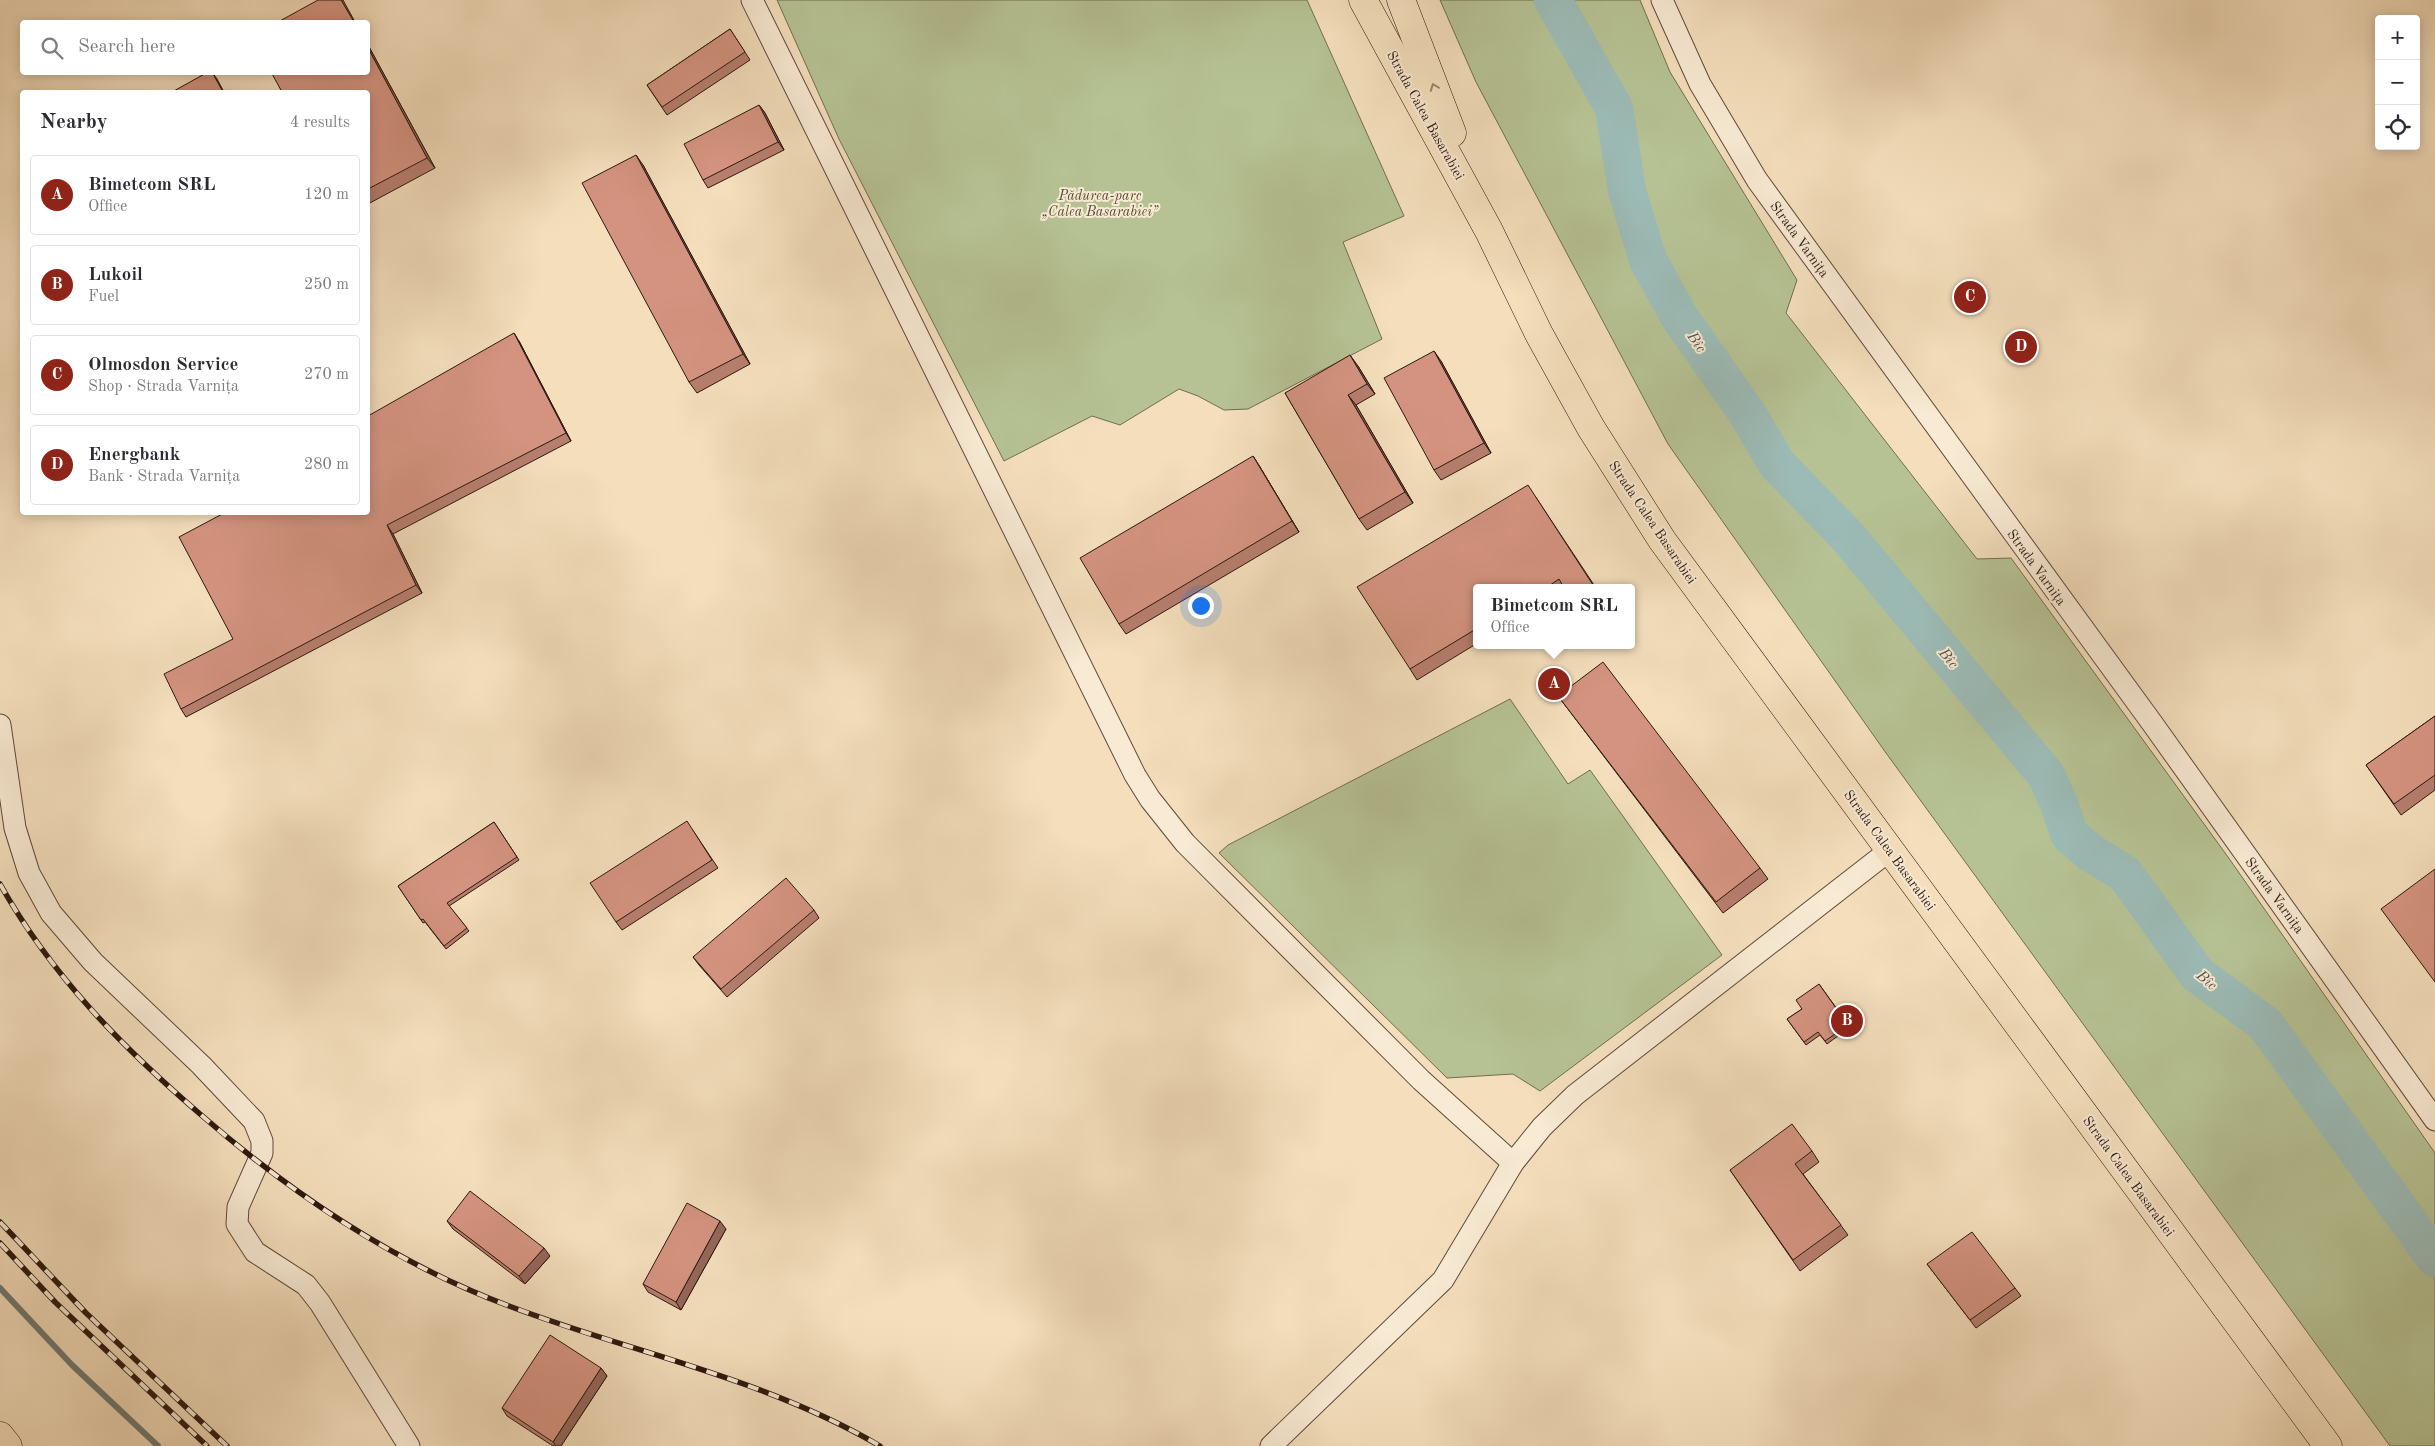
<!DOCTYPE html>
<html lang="en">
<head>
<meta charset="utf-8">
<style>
  :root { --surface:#fff; --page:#f2f2f3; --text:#2b2b33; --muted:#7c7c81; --line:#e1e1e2; --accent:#8f2418 }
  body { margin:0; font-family:"Old Standard TT",serif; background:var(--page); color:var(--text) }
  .controls { position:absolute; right:15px; top:15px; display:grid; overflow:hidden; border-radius:5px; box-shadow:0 2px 12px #0003 }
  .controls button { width:45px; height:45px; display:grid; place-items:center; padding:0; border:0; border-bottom:1px solid var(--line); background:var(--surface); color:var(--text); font:25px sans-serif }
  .you { position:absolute; left:1200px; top:605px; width:18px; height:18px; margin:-12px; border:4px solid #fff; border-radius:50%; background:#1a73e8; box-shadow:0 0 0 8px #1a73e833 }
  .badge { display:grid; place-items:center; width:32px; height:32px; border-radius:50%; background:var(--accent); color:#fff; font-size:16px; font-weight:700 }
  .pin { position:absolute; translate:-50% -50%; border:2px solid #fff; box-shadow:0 1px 5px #0006 }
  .popup { position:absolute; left:1473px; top:584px; width:162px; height:65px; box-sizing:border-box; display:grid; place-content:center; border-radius:5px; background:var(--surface); filter:drop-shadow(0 1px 4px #0005); font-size:16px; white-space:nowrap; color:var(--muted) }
  .popup b { font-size:19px; color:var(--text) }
  .popup::after { content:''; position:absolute; left:50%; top:100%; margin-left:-10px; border:10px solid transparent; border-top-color:var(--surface) }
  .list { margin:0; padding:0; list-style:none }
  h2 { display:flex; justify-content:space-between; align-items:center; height:65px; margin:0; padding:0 20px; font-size:21px }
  h2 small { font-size:16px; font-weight:400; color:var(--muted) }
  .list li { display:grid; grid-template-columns:32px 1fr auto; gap:15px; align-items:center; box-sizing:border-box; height:80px; margin:0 10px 10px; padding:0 10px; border:1px solid var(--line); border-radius:5px }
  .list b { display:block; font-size:19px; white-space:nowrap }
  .list p { margin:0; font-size:16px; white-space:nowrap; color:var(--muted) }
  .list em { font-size:16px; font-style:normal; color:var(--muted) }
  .icon { flex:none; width:28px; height:28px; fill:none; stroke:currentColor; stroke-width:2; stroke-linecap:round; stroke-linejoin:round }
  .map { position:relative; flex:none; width:2435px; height:1446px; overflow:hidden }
  .search { position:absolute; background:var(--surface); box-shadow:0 2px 12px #0003; left:20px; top:20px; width:350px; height:55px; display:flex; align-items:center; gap:12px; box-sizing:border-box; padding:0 18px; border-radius:5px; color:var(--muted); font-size:19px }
  .panel { position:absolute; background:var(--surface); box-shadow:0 2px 12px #0003; left:20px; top:90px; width:350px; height:425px; border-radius:5px }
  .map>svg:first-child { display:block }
  .green { fill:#b6c294; stroke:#716d51 }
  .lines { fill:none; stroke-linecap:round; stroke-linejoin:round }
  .stream { stroke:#6f7a73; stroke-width:6 }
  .river { stroke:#9cbbb6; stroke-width:38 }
  .minor-casing { stroke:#5e4a3a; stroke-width:23 }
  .major-casing { stroke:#2c180e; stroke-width:29 }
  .minor { stroke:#f8ead3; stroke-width:21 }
  .major { stroke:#f4debc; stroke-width:28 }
  .rail-casing { stroke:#2c180e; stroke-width:5.5 }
  .rail { stroke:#f8ead3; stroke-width:4; stroke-dasharray:11; stroke-linecap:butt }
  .wall { fill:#b67e6e; stroke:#2c180e }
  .shaded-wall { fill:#94675a; stroke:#2c180e }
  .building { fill:#d49380; stroke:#2c180e }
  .oneway { stroke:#9a856e }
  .labels { text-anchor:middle; stroke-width:4; stroke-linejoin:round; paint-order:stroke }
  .street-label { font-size:14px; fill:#2c180e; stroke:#f8ead3 }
  .park-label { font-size:14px; font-style:italic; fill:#554b36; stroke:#f8ead3 }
  .water-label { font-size:15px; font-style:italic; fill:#535149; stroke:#f8ead3 }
</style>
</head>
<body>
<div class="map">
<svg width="2435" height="1446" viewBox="0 0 2435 1446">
  <rect width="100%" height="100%" fill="#f4debc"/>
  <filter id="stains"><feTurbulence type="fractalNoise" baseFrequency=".004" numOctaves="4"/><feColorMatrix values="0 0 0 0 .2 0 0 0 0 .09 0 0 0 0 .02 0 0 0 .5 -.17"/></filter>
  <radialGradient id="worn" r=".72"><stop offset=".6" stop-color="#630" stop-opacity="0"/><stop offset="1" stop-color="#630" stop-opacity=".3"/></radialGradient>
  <g class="green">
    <path d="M777,0H1307L1404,216L1343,242L1382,339L1248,409L1224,410L1198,396L1179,389L1120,425L1092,416L1004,461L839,139Z"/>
    <path d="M1440,0H1640L1670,72L1797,280L1786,313L1977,559L2011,558L2228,857L2435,1153V1446H2390L1886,753L1668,444L1476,82Z"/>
    <path d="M1510,699L1568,784L1590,770L1722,955L1540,1091L1513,1074L1447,1078L1219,853L1228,845Z"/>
  </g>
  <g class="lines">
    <path class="stream" d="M0,1288L72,1365L158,1446"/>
    <path class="river" d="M1553,0L1614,108L1627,191L1648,260L1680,318L1747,413L1777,464L1848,537L2046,775L2060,806L2069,834L2091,853L2125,874L2197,974L2265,1024L2435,1258"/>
    <g class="minor-casing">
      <g id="minor">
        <path d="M752,0L1135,775L1150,799L1185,843L1421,1080L1513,1163"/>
        <path d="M1662,0L1700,84L1757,180L2152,723L2435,1120"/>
        <path d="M0,725L15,828L29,873L51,913L93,962L201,1065L254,1121L262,1141V1153L238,1207L237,1224L255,1252L306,1285L320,1303L409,1446"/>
        <path d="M1271,1446L1443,1280L1513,1163L1542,1127L1575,1095L1890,850"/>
      </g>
    </g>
    <g class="major-casing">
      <g id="major">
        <path d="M1363,0L1489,231L1539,334L1591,428L1662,540L2328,1446"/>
        <path d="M1401,0L1452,133"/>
        <path d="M0,1436L8,1446"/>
      </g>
    </g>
    <use href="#minor" class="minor"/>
    <use href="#major" class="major"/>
    <g class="rail-casing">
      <g id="rail">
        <path d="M0,884C52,976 121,1046 200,1114C292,1194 394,1263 509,1306C633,1353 764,1378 880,1446"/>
        <path d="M0,1222L86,1313L227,1446"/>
        <path d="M0,1243L55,1302L207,1446"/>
      </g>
    </g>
    <use href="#rail" class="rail"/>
  </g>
  <g class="wall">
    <path d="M730,29L750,60L667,115L647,85Z"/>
    <path d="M368,45L435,168L368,204Z"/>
    <path d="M759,105L765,113L784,150L708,188L703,180Z"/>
    <path d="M643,165L750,364L697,393L689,382Z"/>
    <path d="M519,341L571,441L393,534L422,593L186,717L181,709L233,639L368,512Z"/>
    <path d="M1441,361L1491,453L1441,480L1434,470Z"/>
    <path d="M1358,366L1375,394L1356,405L1413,503L1367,530L1359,519L1285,393Z"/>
    <path d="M1253,456L1260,467L1299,532L1126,634L1119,624Z"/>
    <path d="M1535,496L1596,588H1476V644L1417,680L1410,669Z"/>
    <path d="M1558,696L1760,868L1768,879L1723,913Z"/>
    <path d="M2435,716V790L2401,815L2366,765Z"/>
    <path d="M494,822L519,860L449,906L469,931L446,949L425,922L423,923L398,886Z"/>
    <path d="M692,829L718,868L622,930L616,922Z"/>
    <path d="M814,910L819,918L727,997L699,965L693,957Z"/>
    <path d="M1819,984L1850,1027L1827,1044L1820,1035L1806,1045L1787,1019L1802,1009Z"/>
    <path d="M1812,1151L1819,1162L1803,1174L1848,1235L1800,1271L1730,1170Z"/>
    <path d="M447,1221L550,1256L525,1284L453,1229Z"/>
    <path d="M726,1229L681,1310L648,1292L643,1284Z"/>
    <path d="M1927,1264L2015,1288L2021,1296L1976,1328Z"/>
    <path d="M601,1368L607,1376L561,1446H553L507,1416L502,1408Z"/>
  </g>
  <g class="shaded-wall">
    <path d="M341,0H343L355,22H354Z"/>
    <path d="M368,45L435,168L427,158L368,48Z"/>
    <path d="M212,72L217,79L224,92H223Z"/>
    <path d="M759,105L765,113L784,150L778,142Z"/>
    <path d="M636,155L643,165L750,364L743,354Z"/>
    <path d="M514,333L519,341L571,441L566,433Z"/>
    <path d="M1434,351L1441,361L1491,453L1484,443Z"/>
    <path d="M1350,355L1358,366L1375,394L1367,384Z"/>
    <path d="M1348,395L1356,405L1413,503L1405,492Z"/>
    <path d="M1253,456L1260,467L1299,532L1292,521Z"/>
    <path d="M387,525L393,534L422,593L416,585Z"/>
    <path d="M720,1221L726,1229L681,1310L676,1302Z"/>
    <path d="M544,1248L550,1256L525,1284L519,1276Z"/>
    <path d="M601,1368L607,1376L561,1446H556L553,1442Z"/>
  </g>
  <g class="building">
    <path d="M318,0H341L354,22H278Z"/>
    <path d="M730,29L745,52L662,107L647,85Z"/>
    <path d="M368,48L427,158L368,189V92H282L271,72H368Z"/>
    <path d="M208,72H212L223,92H172Z"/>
    <path d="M759,105L778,142L703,180L684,144Z"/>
    <path d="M636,155L743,354L689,382L582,183Z"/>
    <path d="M514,333L566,433L387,525L416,585L181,709L164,674L233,639L179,537L226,512H368V416Z"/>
    <path d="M1434,351L1484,443L1434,470L1384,378Z"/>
    <path d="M1350,355L1367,384L1348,395L1405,492L1359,519L1285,393Z"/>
    <path d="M1253,456L1292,521L1119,624L1080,558Z"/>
    <path d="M1528,485L1595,588H1564L1559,579L1546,588H1476V629L1410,669L1357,587Z"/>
    <path d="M1603,662L1760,868L1716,902L1558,696Z"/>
    <path d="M2435,716V775L2394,804L2366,765Z"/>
    <path d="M687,821L712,860L616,922L590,883Z"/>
    <path d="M494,822L517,857L447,903L467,928L444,946L423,919L421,920L398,886Z"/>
    <path d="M2435,869V982L2381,909Z"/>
    <path d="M786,878L814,910L721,989L693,957Z"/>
    <path d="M1819,984L1848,1025L1825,1041L1818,1032L1804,1042L1787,1019L1802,1009L1796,1000Z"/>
    <path d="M1792,1124L1812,1151L1795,1164L1841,1225L1793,1260L1730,1170Z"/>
    <path d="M470,1191L544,1248L519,1276L447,1221Z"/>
    <path d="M687,1203L720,1221L676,1302L643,1284Z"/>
    <path d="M1972,1232L2015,1288L1970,1320L1927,1264Z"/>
    <path d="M550,1335L601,1368L553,1442L502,1408Z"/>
  </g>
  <defs><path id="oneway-chevron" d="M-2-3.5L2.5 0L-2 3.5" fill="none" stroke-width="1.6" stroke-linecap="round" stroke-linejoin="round" transform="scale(1.25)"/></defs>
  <use class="oneway" href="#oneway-chevron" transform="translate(1434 87) rotate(-111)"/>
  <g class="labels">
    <g class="street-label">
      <text transform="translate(1426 115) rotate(61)" y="5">Strada Calea Basarabiei</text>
      <text transform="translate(1800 239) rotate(54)" y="5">Strada Varnița</text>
      <text transform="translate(1653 522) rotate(56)" y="5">Strada Calea Basarabiei</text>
      <text transform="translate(2037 567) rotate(54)" y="5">Strada Varnița</text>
      <text transform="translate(1890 850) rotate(54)" y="5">Strada Calea Basarabiei</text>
      <text transform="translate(2275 895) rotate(54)" y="5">Strada Varnița</text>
      <text transform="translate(2129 1176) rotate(54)" y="5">Strada Calea Basarabiei</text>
    </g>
    <g class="park-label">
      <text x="1100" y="200">Pădurea-parc<tspan x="1100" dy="16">„Calea Basarabiei”</tspan></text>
    </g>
    <g class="water-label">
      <text transform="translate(1697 342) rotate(55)" y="5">Bîc</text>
      <text transform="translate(1949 658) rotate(50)" y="5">Bîc</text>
      <text transform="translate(2207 980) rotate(40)" y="5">Bîc</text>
    </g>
  </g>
  <rect width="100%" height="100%" filter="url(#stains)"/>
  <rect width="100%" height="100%" fill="url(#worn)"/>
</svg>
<div class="controls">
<button>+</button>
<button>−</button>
<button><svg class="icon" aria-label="locate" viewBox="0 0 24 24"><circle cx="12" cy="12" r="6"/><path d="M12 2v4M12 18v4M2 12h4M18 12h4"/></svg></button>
</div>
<div class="you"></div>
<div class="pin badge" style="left:1554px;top:684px">A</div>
<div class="popup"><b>Bimetcom SRL</b>Office</div>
<div class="pin badge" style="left:1847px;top:1021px">B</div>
<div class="pin badge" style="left:1970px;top:297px">C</div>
<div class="pin badge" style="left:2021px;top:347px">D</div>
<div class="search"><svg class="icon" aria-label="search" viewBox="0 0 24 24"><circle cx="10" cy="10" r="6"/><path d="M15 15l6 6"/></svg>Search here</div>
<section class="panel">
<h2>Nearby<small>4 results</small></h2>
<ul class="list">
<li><span class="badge">A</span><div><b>Bimetcom SRL</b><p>Office</p></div><em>120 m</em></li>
<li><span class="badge">B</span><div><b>Lukoil</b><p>Fuel</p></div><em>250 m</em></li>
<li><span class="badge">C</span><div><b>Olmosdon Service</b><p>Shop · Strada Varnița</p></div><em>270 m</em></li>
<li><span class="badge">D</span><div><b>Energbank</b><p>Bank · Strada Varnița</p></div><em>280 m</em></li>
</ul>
</section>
</div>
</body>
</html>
